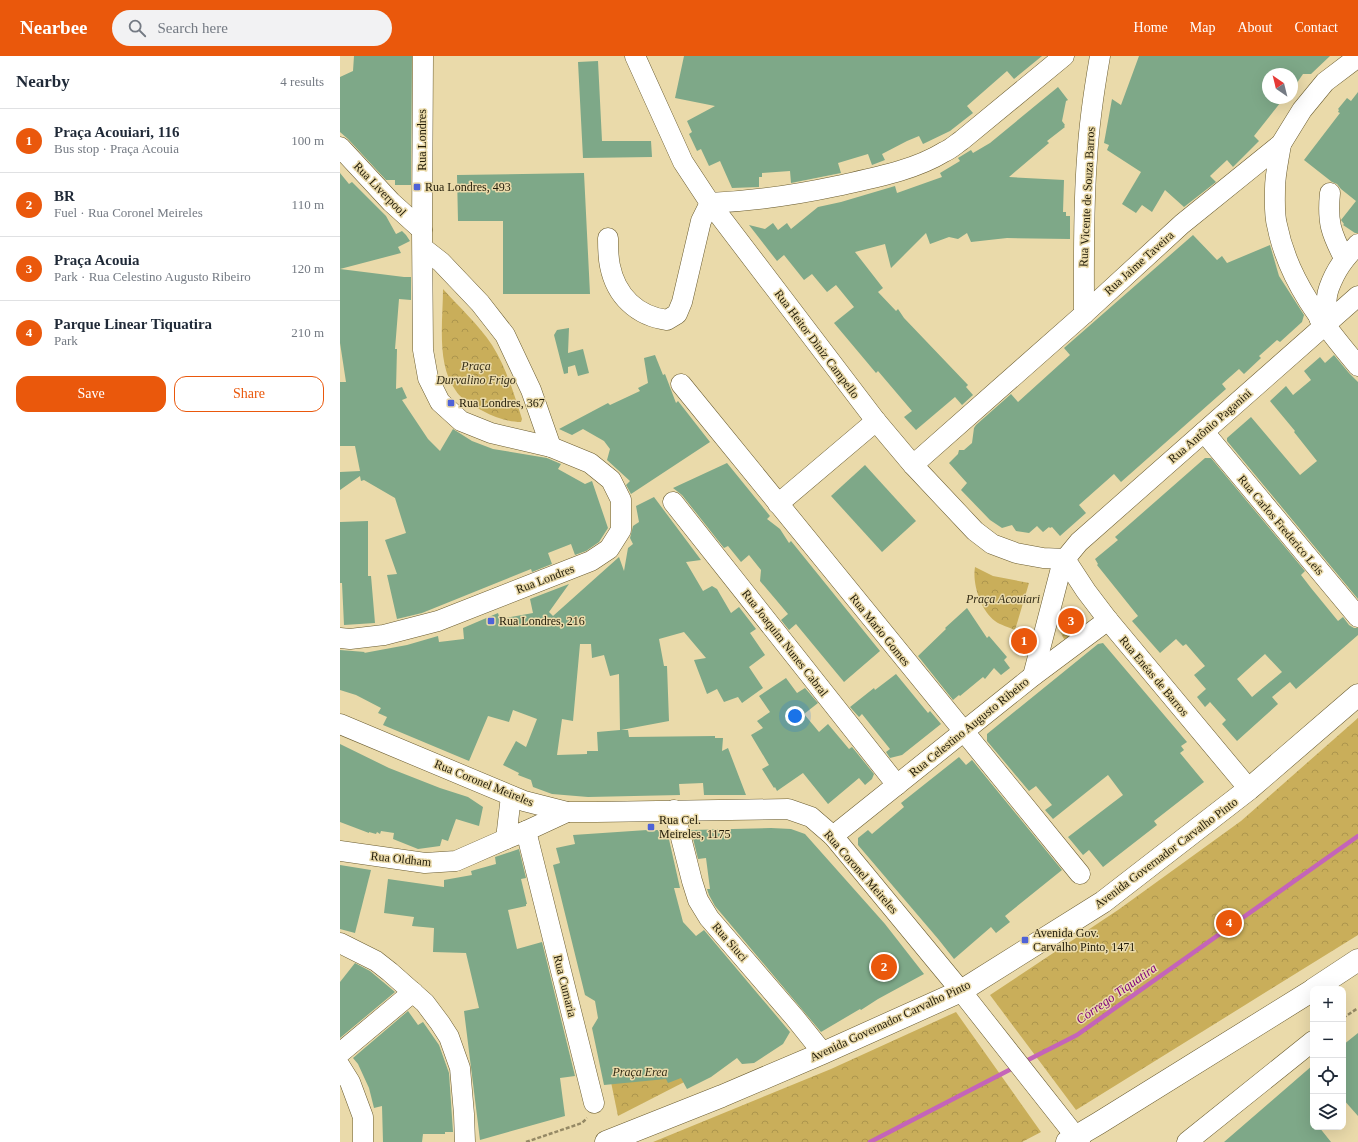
<!DOCTYPE html>
<html lang="en">
<head>
<meta charset="utf-8">
<style>
  :root { --surface:#fff; --page:#f2f2f3; --text:#1f2937; --muted:#747a83; --line:#e0e1e3; --accent:#ea580c }
  body { margin:0; font-family:Georgia,serif; background:var(--page); color:var(--text) }
  .controls { position:absolute; right:12px; bottom:12px; display:grid; overflow:hidden; border-radius:8px; box-shadow:0 4px 16px #0002 }
  .controls button { width:36px; height:36px; display:grid; place-items:center; padding:0; border:0; border-bottom:1px solid var(--line); background:var(--surface); color:var(--text); font:20px sans-serif }
  .compass { position:absolute; left:922px; top:12px; width:36px; height:36px; border-radius:50%; background:var(--surface); box-shadow:0 4px 16px #0002; rotate:325deg }
  .you { position:absolute; left:455px; top:660px; width:14px; height:14px; margin:-10px; border:3px solid #fff; border-radius:50%; background:#1a73e8; box-shadow:0 0 0 6px #1a73e833 }
  .badge { display:grid; place-items:center; width:26px; height:26px; border-radius:50%; background:var(--accent); color:#fff; font-size:13px; font-weight:700 }
  .pin { position:absolute; translate:-50% -50%; border:2px solid #fff; box-shadow:0 1px 4px #0006 }
  .list { margin:0; padding:0; list-style:none }
  h2 { display:flex; justify-content:space-between; align-items:center; height:52px; margin:0; padding:0 16px; font-size:17px }
  h2 small { font-size:13px; font-weight:400; color:var(--muted) }
  .list li { display:grid; grid-template-columns:26px 1fr auto; gap:12px; align-items:center; box-sizing:border-box; height:64px; padding:0 16px; border-top:1px solid var(--line) }
  .list b { display:block; font-size:15px; white-space:nowrap }
  .list p { margin:0; font-size:13px; white-space:nowrap; color:var(--muted) }
  .list em { font-size:13px; font-style:normal; color:var(--muted) }
  .actions { display:flex; gap:8px; padding:12px 16px }
  .actions a { flex:1; padding:9px 0; border:1px solid var(--accent); border-radius:12px; text-align:center; font-size:14px; color:var(--accent) }
  .actions .main { background:var(--accent); color:#fff }
  .icon { flex:none; width:22px; height:22px; fill:none; stroke:currentColor; stroke-width:2; stroke-linecap:round; stroke-linejoin:round }
  .map { position:relative; flex:none; width:1018px; height:1086px; overflow:hidden }
  header { display:flex; align-items:center; gap:24px; box-sizing:border-box; height:56px; padding:0 20px; background:var(--accent); color:#fff }
  header strong { font-size:19px }
  nav { display:flex; gap:22px; margin-inline-start:auto; font-size:14px }
  .search { width:280px; height:36px; background:var(--page); display:flex; align-items:center; gap:10px; box-sizing:border-box; padding:0 14px; border-radius:22px; color:var(--muted); font-size:15px }
  main { display:flex }
  aside { flex:1; background:var(--surface) }
  .map>svg:first-child { display:block }
  .park { fill:url(#park-crowns) }
  .lines { fill:none; stroke-linecap:round; stroke-linejoin:round }
  .stream { stroke:#c464b9; stroke-width:4.5 }
  .building { fill:#7ea888; fill-rule:evenodd }
  .minor-casing { stroke:#695b2f; stroke-width:21 }
  .major-casing { stroke:#695b2f; stroke-width:23 }
  .path { stroke:#958965; stroke-width:2.5; stroke-dasharray:4 2; stroke-linecap:butt }
  .minor { stroke:#fff; stroke-width:20 }
  .major { stroke:#fff; stroke-width:22 }
  .poi-dot { fill:#4e62d7; stroke:#eadaaa; stroke-width:1.5 }
  .labels { text-anchor:middle; stroke-width:3; stroke-linejoin:round; paint-order:stroke }
  .street-label { font-size:12px; fill:#211b08; stroke:#eadaaa }
  .poi-label { font-size:12px; fill:#211b08; stroke:#eadaaa; text-anchor:start }
  .park-label { font-size:12px; font-style:italic; fill:#342d16; stroke:#eadaaa }
  .water-label { font-size:13px; font-style:italic; fill:#810079; stroke:#eadaaa }
</style>
</head>
<body>
<header>
<strong>Nearbee</strong>
<div class="search"><svg class="icon" aria-label="search" viewBox="0 0 24 24"><circle cx="10" cy="10" r="6"/><path d="M15 15l6 6"/></svg>Search here</div>
<nav><a>Home</a><a>Map</a><a>About</a><a>Contact</a></nav>
</header>
<main>
<aside>
<h2>Nearby<small>4 results</small></h2>
<ul class="list">
<li><span class="badge">1</span><div><b>Praça Acouiari, 116</b><p>Bus stop · Praça Acouia</p></div><em>100 m</em></li>
<li><span class="badge">2</span><div><b>BR</b><p>Fuel · Rua Coronel Meireles</p></div><em>110 m</em></li>
<li><span class="badge">3</span><div><b>Praça Acouia</b><p>Park · Rua Celestino Augusto Ribeiro</p></div><em>120 m</em></li>
<li><span class="badge">4</span><div><b>Parque Linear Tiquatira</b><p>Park</p></div><em>210 m</em></li>
</ul>
<div class="actions"><a class="main">Save</a><a>Share</a></div>
</aside>
<div class="map">
<svg width="1018" height="1086" viewBox="0 0 1018 1086">
  <defs>
    <pattern id="park-crowns" width="20" height="18" patternUnits="userSpaceOnUse"><rect width="20" height="18" fill="#c9ae5a"/><path d="M2 6a3 3 0 1 1 6 0M12 15a3 3 0 1 1 6 0" fill="none" stroke="#ac954d"/></pattern>
  </defs>
  <rect width="100%" height="100%" fill="#eadaaa"/>
  <g class="park">
    <path d="M103,233C119,251 138,268 152,289C166,311 174,338 182,363L181,366C168,366 154,361 143,355C133,350 122,344 116,335C96,309 103,264 103,233Z"/>
    <path d="M635,511L653,520L689,527L675,574C669,571 660,569 655,565C641,555 632,528 635,511Z"/>
    <path d="M735,553L745,559L738,579L724,583L717,570L721,560Z"/>
    <path d="M1018,662V879L736,1054L650,939L778,854L901,765Z"/>
    <path d="M616,956L701,1076L682,1086H313L491,1013Z"/>
    <path d="M264,992L354,1021L278,1060Z"/>
  </g>
  <g class="lines">
    <g class="stream">
      <path d="M684,1006L737,979L1018,780"/>
      <path d="M530,1086L675,1011"/>
    </g>
  </g>
  <g class="building">
    <path d="M14,0H72L71,129H55V124H46L8,83L0,76V21L13,15Z"/>
    <path d="M344,0H702L674,23L667,15L627,50L633,57L610,75L583,88L579,80L567,85L542,98L545,104L532,109L528,98L498,107L501,117L451,127L450,115L422,117V121H419V131L392,132L380,105L369,110L361,93L357,95L349,78L352,76L347,65L375,50L335,42Z"/>
    <path d="M799,0H990L971,18H963L952,34V18H928V42H944L914,80L919,85L893,111L887,104L870,120L876,126L844,151L825,134L812,156L802,149L796,157L782,148L801,116L767,94L769,89L764,87L772,43L781,49Z"/>
    <path d="M258,5L262,85H311L312,101L243,102L238,6Z"/>
    <path d="M718,31L728,44L726,45L722,65L725,69L724,70L725,71L707,85L709,87L669,121L724,124L723,156H726V160H730V183L667,182L631,186L627,177L618,183L609,181L590,188L586,177L551,212L545,188L515,196L543,232L538,236L556,255L558,253L564,262L628,329L626,331L633,339L622,349L615,341L576,374L564,361L572,355L538,315L536,317L494,267L514,251L496,229L487,236L472,218L464,224L444,199L437,205L409,169L425,173L433,167L438,174L447,167L451,173L478,151L501,146L555,130L557,137L602,121L600,117L620,105L618,102L631,94L633,97L650,87Z"/>
    <path d="M1018,36V177H1015L1003,169L1004,168L1001,164L1016,145L1001,133L997,128L992,126L964,104L1000,57L998,56L999,54L998,53L1007,42L1011,45Z"/>
    <path d="M0,117L9,128L12,126L46,160L56,178L62,175L66,179L70,185L58,191L61,197L0,213Z"/>
    <path d="M244,117L250,238H163V165H118L117,119Z"/>
    <path d="M853,179L877,204L882,200L887,207L930,189L939,220L964,259L962,266L940,286L937,284L919,300L921,302L904,318L899,313L882,328L886,333L781,426L774,418L739,449L746,457L720,480L712,471L710,472L709,471L703,476L697,470L689,477L676,475L672,469L662,472L650,464L621,434L627,427L609,407L618,398L619,394H624L632,387L634,372L636,369L671,338L678,346L730,299L724,292Z"/>
    <path d="M0,213L64,221H71V244L59,243L55,293H57L56,333L62,331L67,342L62,344L88,383L100,395L113,373L132,385L153,393L207,402L221,408L218,413L245,428L252,425L268,472L259,486L246,495L235,499L231,488L208,497L212,508L192,516L191,513L82,557L57,563L47,519L57,518L45,484L66,477L55,442L24,424L21,425L20,420L0,434V416L20,415L15,390H0V326H6L0,287Z"/>
    <path d="M229,272L228,297L243,293L249,317L238,320L235,309L228,311V317L224,318L214,279L217,274Z"/>
    <path d="M315,299L323,319L325,318L336,347L338,345L370,386L291,438L286,429L290,425L267,404L270,393L264,385L243,373L232,379L219,373L268,347L270,349L300,335L298,332L308,327L304,302Z"/>
    <path d="M994,299L1009,317L1018,326V543L887,385V382L911,361L960,419L977,405L954,376L955,375L930,345L946,330L953,339L971,324L964,315L980,301L985,307Z"/>
    <path d="M865,402H871L965,515L961,519L971,532L998,565L1003,561L1009,569L1014,572H1018V579L956,633L950,626L932,641L938,648L897,685L882,668L886,664L870,646L865,651L857,641L866,633L854,619L865,610L846,588L843,590L836,583L820,597L792,565L798,560L757,509L758,508L755,503L778,484L775,481ZM925,598L942,616L912,641L897,623Z"/>
    <path d="M387,407L430,460L427,463L440,473L449,487L451,485L540,595L504,626L456,568L449,574L441,564L448,558L420,525L421,514L409,499L401,506L388,490L384,492L342,439L333,432Z"/>
    <path d="M525,409L576,465L542,496L491,440Z"/>
    <path d="M314,441L361,504L346,506L363,535L372,530L377,533L391,557L399,551L416,573L410,577L425,599L409,611L423,632L402,647L398,641L384,646L377,633L367,638L354,604L366,602L344,576L319,583L324,610H327L329,665L281,674H288L289,681L375,680V682H383L382,695L388,692L406,739H364L363,727L339,728L340,739L248,741L212,738L193,731L191,724L178,719L179,717L163,709L176,685L186,691L197,663L173,654L169,666L148,660L129,705L43,669L47,661L38,657L41,652L16,639L0,634V594L25,596L24,597L67,589L98,580L99,586L124,583L123,572L158,557L160,563L193,557L190,543L229,528L209,556L213,560L279,501L284,515L288,492L293,488L290,482L293,470L299,466L296,450ZM240,588H251L252,602L264,599L270,620L279,618L280,674L257,676L258,695H247V698L217,699L222,663L233,665Z"/>
    <path d="M28,465V520H31L35,567L4,569L2,527H0V466Z"/>
    <path d="M627,552L647,582L649,580L667,601L664,604L670,612L661,619L654,612L645,623L643,621L620,640L619,639L613,644L578,600L606,573L605,572Z"/>
    <path d="M763,587L847,686L841,690L844,694L840,697L864,726L814,765L817,769L763,811L749,794L743,799L728,781L783,739L768,719L713,763L705,754L712,749L696,730L689,735L647,685V678L758,588Z"/>
    <path d="M556,618L588,657L590,655L601,668L562,699L550,702L546,696L550,693L522,658L519,661L510,651L534,632L535,634Z"/>
    <path d="M446,622L457,637L465,632L478,647L464,658L479,676L488,668L509,693L512,691L534,718L532,723L525,729L519,722L488,748L463,717L437,735L435,731L434,732L422,713L429,709L411,679L423,672L417,665L430,656L419,640Z"/>
    <path d="M0,688L49,712L100,732L128,741L143,751L139,770L116,763L108,785L102,783L100,790L78,793L53,783L54,777L41,775L40,778L37,776L36,778L29,776V777L0,766Z"/>
    <path d="M619,701L626,709L632,704L722,814L665,860L670,866L656,877L651,871L614,903L599,884L518,789V782L528,774L532,778L564,751L561,747Z"/>
    <path d="M431,772L451,773L465,778L545,868L584,918L538,943L521,954L520,953L481,976L375,850L369,839L367,833H370L366,802L358,803L351,774Z"/>
    <path d="M307,774H323L328,779L340,832H334L343,866L356,880L364,874L450,976L443,988L414,1007L402,1008L397,1002L371,1021L347,1033L341,1022L328,1027L326,1023L264,1029L252,972L258,962L255,945L245,939L213,809L220,807L216,792L235,788L233,779Z"/>
    <path d="M179,793L186,822L181,823L187,848H186V850L168,854L177,893L202,886L235,1020L220,1022L225,1060L140,1084L124,955L139,952L126,897L93,896L94,872L72,870L74,861L44,857L48,823L104,831V824L132,819L131,815L156,808L155,801Z"/>
    <path d="M0,809L31,814L15,877L0,873Z"/>
    <path d="M15,907L30,915L55,936L0,982V926Z"/>
    <path d="M68,955L78,969L83,966L99,989L109,1017L113,1076H105V1078H83L82,1086H43L42,1050L34,1052L29,1032L18,1008L13,1002Z"/>
    <path d="M1018,977V1060L1003,1043V989Z"/>
    <path d="M973,1009V1071H979L991,1086H884Z"/>
  </g>
  <g class="lines">
    <g class="minor-casing">
      <g id="minor">
        <path d="M295,0L343,106L370,147L536,365L573,409L635,475L652,488L676,497L703,502L725,503"/>
        <path d="M941,88C939,102 935,118 935,133C935,144 934,158 937,169C948,225 982,267 1018,310"/>
        <path d="M0,91L51,146L82,174"/>
        <path d="M990,137C987,166 991,177 1004,202"/>
        <path d="M268,182C268,191 268,201 270,210C276,240 297,260 327,264L337,258L342,246L361,165L370,147C413,145 455,139 497,130C532,122 573,115 604,96C611,93 616,88 622,84L724,0"/>
        <path d="M83,192L101,206L140,247L165,279L191,334L211,391"/>
        <path d="M744,258C744,206 743,154 747,103C749,68 754,34 760,0"/>
        <path d="M979,262C990,249 984,245 989,232C996,213 1004,203 1018,188"/>
        <path d="M341,328L740,818"/>
        <path d="M864,376L1018,561"/>
        <path d="M573,409L744,258L842,168L941,88L962,54L985,26L1018,1"/>
        <path d="M333,446L557,729"/>
        <path d="M438,448L536,365"/>
        <path d="M725,503L746,535L768,564L909,733"/>
        <path d="M0,582L10,583L44,579L98,565L251,505L269,493L281,474V444L271,424L250,407L211,391L151,377L121,365L100,346L88,322L83,294L82,174L83,0"/>
        <path d="M693,620L720,516L725,503L739,486L1018,240"/>
        <path d="M0,668L184,745L227,756H256L448,753L471,761L493,780L621,935L740,1086"/>
        <path d="M171,740L166,783L186,775L227,756"/>
        <path d="M334,754L352,825L358,844L369,862L455,962L483,997"/>
        <path d="M186,775L254,1047"/>
        <path d="M493,780L693,620L768,564"/>
        <path d="M0,795L85,807L116,805L166,783"/>
        <path d="M0,887L36,905L50,916L85,947L100,967L109,981L120,1012L124,1058L125,1086"/>
        <path d="M0,997L73,936"/>
        <path d="M0,1010L10,1026L23,1061V1086"/>
        <path d="M847,1086L973,985"/>
      </g>
    </g>
    <g class="major-casing">
      <g id="major">
        <path d="M974,933L1018,904"/>
        <path d="M266,1086L382,1040L483,997L621,935L763,846L909,733L1018,639"/>
        <path d="M727,1086L759,1067L973,934"/>
      </g>
    </g>
    <g class="path">
      <path d="M1003,962L1018,952"/>
      <path d="M186,1086L242,1067L247,1062"/>
    </g>
    <use href="#minor" class="minor"/>
    <use href="#major" class="major"/>
  </g>
  <g class="poi-dot">
    <rect x="73" y="127" width="8" height="8" rx="2"/>
    <rect x="107" y="343" width="8" height="8" rx="2"/>
    <rect x="147" y="561" width="8" height="8" rx="2"/>
    <rect x="307" y="767" width="8" height="8" rx="2"/>
    <rect x="681" y="880" width="8" height="8" rx="2"/>
  </g>
  <g class="labels">
    <g class="street-label">
      <text transform="translate(82 84) rotate(-90)" y="4">Rua Londres</text>
      <text transform="translate(40 133) rotate(46)" y="4">Rua Liverpool</text>
      <text transform="translate(747 141) rotate(-87)" y="4">Rua Vicente de Souza Barros</text>
      <text transform="translate(799 207) rotate(-42)" y="4">Rua Jaime Taveira</text>
      <text transform="translate(477 288) rotate(53)" y="4">Rua Heitor Diniz Campello</text>
      <text transform="translate(870 370) rotate(-41)" y="4">Rua Antônio Paganini</text>
      <text transform="translate(941 469) rotate(50)" y="4">Rua Carlos Frederico Leis</text>
      <text transform="translate(205 523) rotate(-21)" y="4">Rua Londres</text>
      <text transform="translate(540 574) rotate(51)" y="4">Rua Mario Gomes</text>
      <text transform="translate(445 587) rotate(52)" y="4">Rua Joaquim Nunes Cabral</text>
      <text transform="translate(814 620) rotate(50)" y="4">Rua Enéas de Barros</text>
      <text transform="translate(629 671) rotate(-39)" y="4">Rua Celestino Augusto Ribeiro</text>
      <text transform="translate(144 727) rotate(22)" y="4">Rua Coronel Meireles</text>
      <text transform="translate(826 797) rotate(-37)" y="4">Avenida Governador Carvalho Pinto</text>
      <text transform="translate(61 803) rotate(6)" y="4">Rua Oldham</text>
      <text transform="translate(521 816) rotate(49)" y="4">Rua Coronel Meireles</text>
      <text transform="translate(390 886) rotate(49)" y="4">Rua Siuci</text>
      <text transform="translate(225 930) rotate(76)" y="4">Rua Cumaria</text>
      <text transform="translate(550 965) rotate(-25)" y="4">Avenida Governador Carvalho Pinto</text>
    </g>
    <g class="poi-label">
      <text x="85" y="135">Rua Londres, 493</text>
      <text x="119" y="351">Rua Londres, 367</text>
      <text x="159" y="569">Rua Londres, 216</text>
      <text x="319" y="768">Rua Cel.<tspan x="319" dy="14">Meireles, 1175</tspan></text>
      <text x="693" y="881">Avenida Gov.<tspan x="693" dy="14">Carvalho Pinto, 1471</tspan></text>
    </g>
    <g class="park-label">
      <text x="136" y="314">Praça<tspan x="136" dy="14">Durvalino Frigo</tspan></text>
      <text x="663" y="547">Praça Acouiari</text>
      <text x="300" y="1020">Praça Erea</text>
    </g>
    <g class="water-label">
      <text transform="translate(776 937) rotate(-35)" y="5">Córrego Tiquatira</text>
    </g>
  </g>
</svg>
<div class="controls">
<button>+</button>
<button>−</button>
<button><svg class="icon" aria-label="locate" viewBox="0 0 24 24"><circle cx="12" cy="12" r="6"/><path d="M12 2v4M12 18v4M2 12h4M18 12h4"/></svg></button>
<button><svg class="icon" aria-label="layers" viewBox="0 0 24 24"><path d="M12 4l9 5-9 5-9-5zM3 14l9 5 9-5"/></svg></button>
</div>
<svg class="compass" viewBox="-18 -18 36 36"><path d="M0-13l5 13h-10z" fill="#e53935"/><path d="M0 13l5-13h-10z" fill="#747a83"/></svg>
<div class="you"></div>
<div class="pin badge" style="left:684px;top:585px">1</div>
<div class="pin badge" style="left:544px;top:911px">2</div>
<div class="pin badge" style="left:731px;top:565px">3</div>
<div class="pin badge" style="left:889px;top:867px">4</div>
</div>
</main>
</body>
</html>
